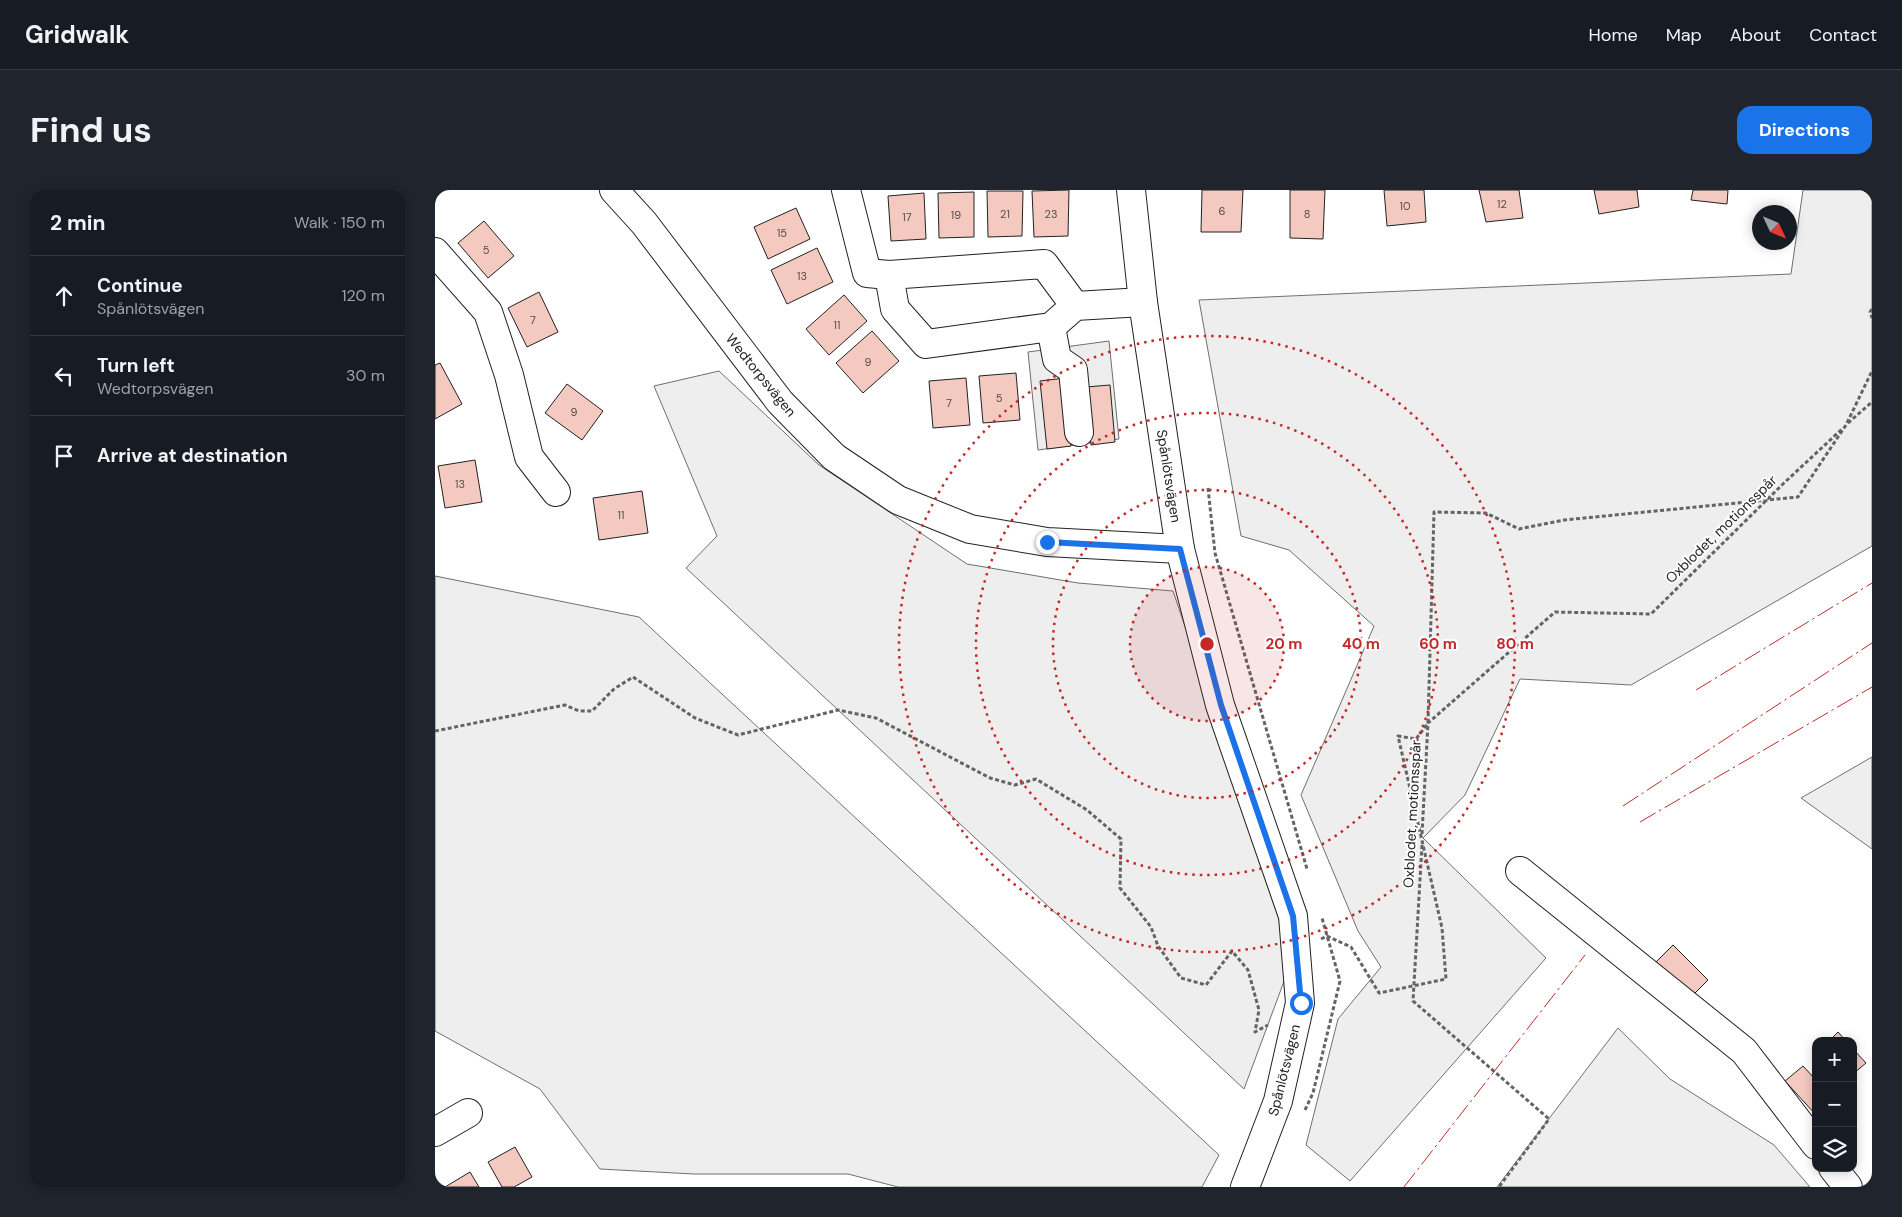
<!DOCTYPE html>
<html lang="en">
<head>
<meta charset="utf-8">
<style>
  :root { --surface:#171b24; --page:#20242c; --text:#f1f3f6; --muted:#9ea1a6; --line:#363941; --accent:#1a73e8 }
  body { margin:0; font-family:"DM Sans",sans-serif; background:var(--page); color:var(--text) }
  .controls { position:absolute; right:15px; bottom:15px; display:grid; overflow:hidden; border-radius:10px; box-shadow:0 2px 12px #0003 }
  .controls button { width:45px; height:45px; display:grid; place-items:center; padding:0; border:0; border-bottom:1px solid var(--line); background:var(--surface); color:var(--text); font:25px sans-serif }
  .compass { position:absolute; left:1317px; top:15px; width:45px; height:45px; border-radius:50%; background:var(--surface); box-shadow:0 2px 12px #0003; rotate:134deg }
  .stop { position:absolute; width:15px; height:15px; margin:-11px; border:4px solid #1a73e8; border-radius:50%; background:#fff }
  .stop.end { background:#1a73e8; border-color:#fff; box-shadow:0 1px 5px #0008 }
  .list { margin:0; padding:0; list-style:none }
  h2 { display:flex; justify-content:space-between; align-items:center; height:65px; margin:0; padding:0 20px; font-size:21px }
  h2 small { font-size:16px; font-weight:400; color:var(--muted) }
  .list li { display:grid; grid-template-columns:32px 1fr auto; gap:15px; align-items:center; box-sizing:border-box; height:80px; padding:0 20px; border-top:1px solid var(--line) }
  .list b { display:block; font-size:19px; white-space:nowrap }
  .list p { margin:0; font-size:16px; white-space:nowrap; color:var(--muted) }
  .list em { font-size:16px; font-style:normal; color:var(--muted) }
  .icon { flex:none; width:28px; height:28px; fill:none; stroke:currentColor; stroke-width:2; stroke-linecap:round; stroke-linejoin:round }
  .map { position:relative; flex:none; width:1437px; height:997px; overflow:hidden; border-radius:15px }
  header { display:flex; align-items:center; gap:30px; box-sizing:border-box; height:70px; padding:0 25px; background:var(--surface); border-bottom:1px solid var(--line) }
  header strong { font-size:24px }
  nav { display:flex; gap:28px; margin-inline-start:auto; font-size:18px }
  .intro { display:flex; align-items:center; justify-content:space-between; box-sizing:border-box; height:120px; padding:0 30px }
  h1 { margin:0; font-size:35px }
  .button { padding:12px 22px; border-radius:15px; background:var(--accent); color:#fff; font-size:18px; font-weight:700 }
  main { display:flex; gap:30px; padding:0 30px }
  aside { flex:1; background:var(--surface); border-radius:15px; box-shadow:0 2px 12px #0003 }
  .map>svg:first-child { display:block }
  .green { fill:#eee; stroke:#6f6f6f }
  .parking { fill:#ededed; stroke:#6f6f6f }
  .building { fill:#f3c9c0; stroke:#222 }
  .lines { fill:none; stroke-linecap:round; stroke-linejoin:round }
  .minor-casing { stroke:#222; stroke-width:30 }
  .path { stroke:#646464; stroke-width:3; stroke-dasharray:4 2.5; stroke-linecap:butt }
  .minor { stroke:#fff; stroke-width:28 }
  .power { stroke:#c62828; stroke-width:1; stroke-dasharray:18 4 2.5 4; stroke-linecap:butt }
  .route { stroke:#1a73e8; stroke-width:6 }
  .ring { fill:none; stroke:#c62828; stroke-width:2.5; stroke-dasharray:2.5 5 }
  .labels { text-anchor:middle; stroke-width:4; stroke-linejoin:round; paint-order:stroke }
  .number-label { font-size:11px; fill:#564c4a }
  .street-label { font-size:14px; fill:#222; stroke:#fff }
  .centre { fill:#c62828; stroke:#fff; stroke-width:2.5 }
  .ring-label { font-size:15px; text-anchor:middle; font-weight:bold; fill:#c62828; stroke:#fff; stroke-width:4; stroke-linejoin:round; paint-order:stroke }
</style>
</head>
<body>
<header>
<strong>Gridwalk</strong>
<nav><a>Home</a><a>Map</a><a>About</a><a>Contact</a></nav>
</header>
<div class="intro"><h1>Find us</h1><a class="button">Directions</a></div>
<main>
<aside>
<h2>2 min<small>Walk · 150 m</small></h2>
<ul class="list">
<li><svg class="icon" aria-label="ahead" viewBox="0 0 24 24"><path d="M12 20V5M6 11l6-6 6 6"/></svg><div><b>Continue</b><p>Spånlötsvägen</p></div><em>120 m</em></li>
<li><svg class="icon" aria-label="left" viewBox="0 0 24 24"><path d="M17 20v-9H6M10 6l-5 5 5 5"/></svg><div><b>Turn left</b><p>Wedtorpsvägen</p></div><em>30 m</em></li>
<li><svg class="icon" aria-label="arrive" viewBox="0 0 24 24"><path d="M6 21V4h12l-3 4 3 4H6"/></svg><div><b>Arrive at destination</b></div></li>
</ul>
</aside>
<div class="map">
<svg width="1437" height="997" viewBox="0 0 1437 997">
  <rect width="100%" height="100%" fill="#fff"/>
  <g class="green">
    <path d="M1368,0H1437V356L1196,495L1085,489L1030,605L988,648L1111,768L915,991L871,955L903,829L946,777L923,741L866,605L939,436L854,360L806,346L764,110L1356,84Z"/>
    <path d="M284,181L384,275L532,374L643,393L738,401L841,705L851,786L809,899L251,378L282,346L219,196Z"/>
    <path d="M0,386L204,427L784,965L767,997H463L413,984H259L165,979L105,899L0,841Z"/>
    <path d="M1437,567V659L1366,608Z"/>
    <path d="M1183,838L1235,889L1339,955L1375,997H1062Z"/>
  </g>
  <path class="parking" d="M674,151L684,249L603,260L593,162Z"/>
  <g class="building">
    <path d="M634,0L633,46L599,47L597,1Z"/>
    <path d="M767,0H808L806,42H766Z"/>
    <path d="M855,0H890L888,49L855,48Z"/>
    <path d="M949,0H989L991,32L952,36Z"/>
    <path d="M1044,0H1084L1088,28L1051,32Z"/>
    <path d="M1159,0H1202L1204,17L1164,24Z"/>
    <path d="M1258,0H1293L1292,14L1256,10Z"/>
    <path d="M552,1H588L587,46L553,47Z"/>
    <path d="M539,2V47L504,48L503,3Z"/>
    <path d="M489,3L491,49L456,51L453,6Z"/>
    <path d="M361,18L375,49L333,69L319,37Z"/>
    <path d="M49,31L79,66L53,88L23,53Z"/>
    <path d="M382,58L398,92L352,114L336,80Z"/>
    <path d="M104,102L123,142L92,157L73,118Z"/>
    <path d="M409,105L432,131L394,165L371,139Z"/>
    <path d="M437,141L464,171L428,203L401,173Z"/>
    <path d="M5,173L27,214L0,229V175Z"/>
    <path d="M581,183L585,230L548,233L544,186Z"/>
    <path d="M531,188L535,235L498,238L494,191Z"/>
    <path d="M630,188L636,256L612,259L605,191Z"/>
    <path d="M132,194L168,221L147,250L110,223Z"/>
    <path d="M675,195L680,252L656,255L651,197Z"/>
    <path d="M40,270L47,312L10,318L3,276Z"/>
    <path d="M207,301L213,343L164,350L158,308Z"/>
    <path d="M1238,755L1273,790L1254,809L1219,774Z"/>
    <path d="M1403,842L1411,851H1394Z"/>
    <path d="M1418,859L1431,873L1418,884Z"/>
    <path d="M1368,876L1381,890V925L1350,891Z"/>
    <path d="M80,957L97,987L79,997H67L53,972Z"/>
    <path d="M35,982L44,997H10Z"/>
  </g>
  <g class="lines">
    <g class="minor-casing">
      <g id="minor">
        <path d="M179,0L209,33L345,212L399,267L463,310L535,339L612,352L745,359"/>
        <path d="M411,0L432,83L454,85"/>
        <path d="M696,0L708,112L745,359L785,515L858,726L865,813L843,911L810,997"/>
        <path d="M0,62L53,122L74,185L94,267L121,302"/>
        <path d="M640,116L616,137L491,154L460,119L454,85L609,74L640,116L708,112"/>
        <path d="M616,137L622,169L638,180L644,242"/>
        <path d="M1085,681L1309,861L1381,955"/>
        <path d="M0,942L33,923"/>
        <path d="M1398,978L1413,997"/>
      </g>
    </g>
    <g class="path">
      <path d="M1437,119L1435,122L1437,128"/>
      <path d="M1413,233L1437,212"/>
      <path d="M773,298L780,363L872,679"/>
      <path d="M0,541L130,515L144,521H157L179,499L198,487L260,528L303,545L403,520L441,528L555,588L580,595L601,589L652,620L686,649L685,698L716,737L723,756L746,788L771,795L797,761L813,780L824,820L820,842L833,835"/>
      <path d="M987,644L993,533L1120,422L1216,424L1349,293L1407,239"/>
      <path d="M987,655L978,811L1114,929L1064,997"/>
      <path d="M886,749L892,746L916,757L944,803L1011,789L1007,738L963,546L981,549L993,533L999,322L1051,323L1084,339L1129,330L1363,307L1411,235L1437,181"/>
      <path d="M870,920L878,903L905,791L887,728"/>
    </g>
    <use href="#minor" class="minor"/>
    <g class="power">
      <path d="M1261,500L1437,393"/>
      <path d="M1188,616L1437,453"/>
      <path d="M1205,632L1437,497"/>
      <path d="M969,997L1150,765"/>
    </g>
  </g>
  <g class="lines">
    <path class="route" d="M612,352L745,359L786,515L858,726L866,813"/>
  </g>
  <circle cx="772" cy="454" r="77" fill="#c62828" fill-opacity=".12"/>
  <g class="ring">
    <circle cx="772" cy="454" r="77"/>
    <circle cx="772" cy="454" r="154"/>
    <circle cx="772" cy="454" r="231"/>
    <circle cx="772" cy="454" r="308"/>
  </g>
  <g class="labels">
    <g class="number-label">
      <text x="1067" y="18">12</text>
      <text x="970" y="20">10</text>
      <text x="787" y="25">6</text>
      <text x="570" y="28">21</text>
      <text x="616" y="28">23</text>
      <text x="872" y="28">8</text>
      <text x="521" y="29">19</text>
      <text x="472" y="31">17</text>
      <text x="347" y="47">15</text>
      <text x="51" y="64">5</text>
      <text x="367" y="90">13</text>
      <text x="98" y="134">7</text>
      <text x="402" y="139">11</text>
      <text x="433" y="176">9</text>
      <text x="564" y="212">5</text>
      <text x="514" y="217">7</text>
      <text x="139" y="226">9</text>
      <text x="25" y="298">13</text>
      <text x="186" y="329">11</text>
    </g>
    <g class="street-label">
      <text transform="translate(326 185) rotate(51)" y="5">Wedtorpsvägen</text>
      <text transform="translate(734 286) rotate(81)" y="5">Spånlötsvägen</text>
      <text transform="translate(1286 339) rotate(-44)" y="5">Oxblodet, motionsspår</text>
      <text transform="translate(977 624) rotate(-87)" y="5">Oxblodet, motionsspår</text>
      <text transform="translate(849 880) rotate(-76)" y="5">Spånlötsvägen</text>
    </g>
  </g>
  <circle cx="772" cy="454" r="8" class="centre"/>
  <g class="ring-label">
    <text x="849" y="459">20 m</text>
    <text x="926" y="459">40 m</text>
    <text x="1003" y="459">60 m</text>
    <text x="1080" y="459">80 m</text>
  </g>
</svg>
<div class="controls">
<button>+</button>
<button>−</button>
<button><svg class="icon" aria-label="layers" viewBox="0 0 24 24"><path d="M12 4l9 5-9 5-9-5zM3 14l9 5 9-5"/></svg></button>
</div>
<svg class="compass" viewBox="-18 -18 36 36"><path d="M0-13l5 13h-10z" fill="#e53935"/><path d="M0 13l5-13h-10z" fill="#9ea1a6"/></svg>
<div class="stop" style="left:866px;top:813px"></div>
<div class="stop end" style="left:612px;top:352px"></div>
</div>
</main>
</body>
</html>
